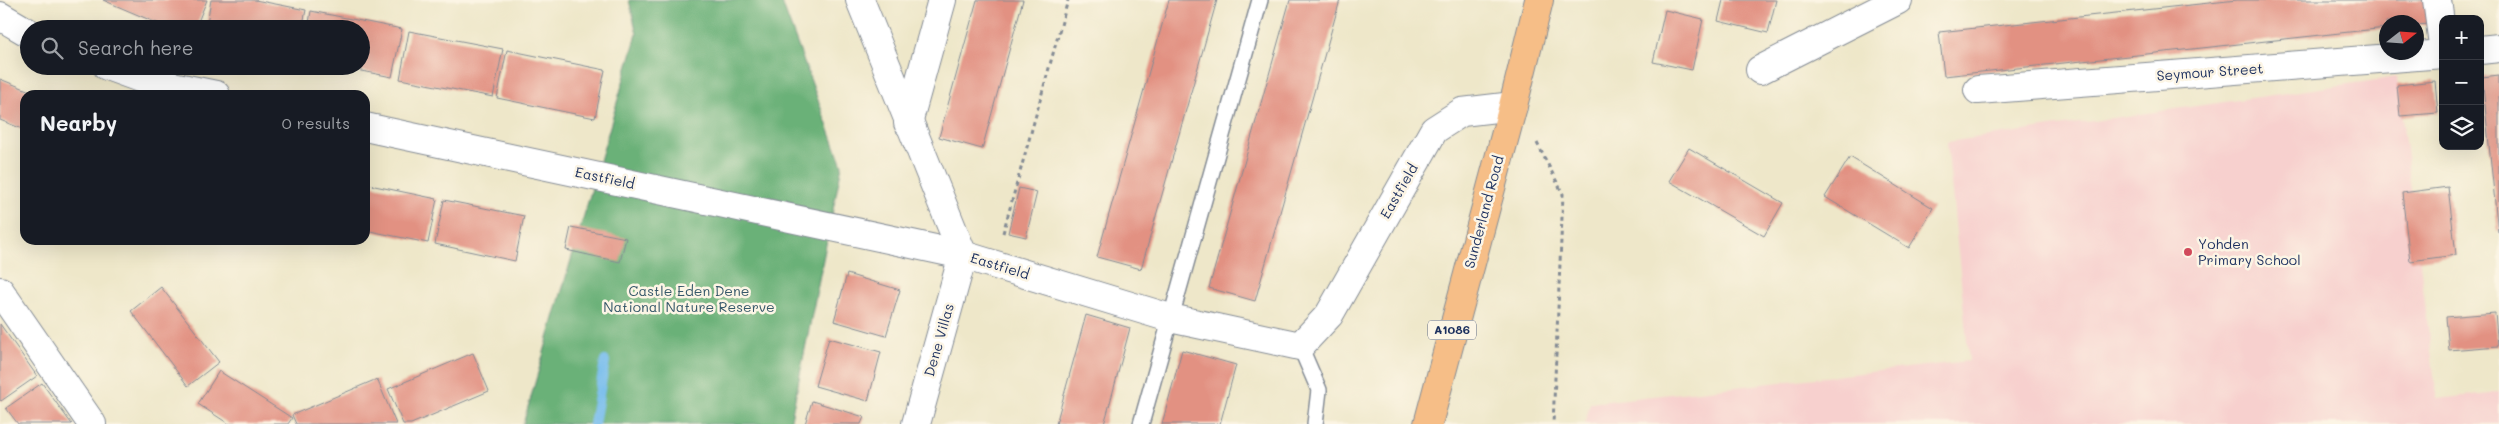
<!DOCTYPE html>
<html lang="en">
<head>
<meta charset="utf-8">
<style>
  :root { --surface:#171b24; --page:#20242c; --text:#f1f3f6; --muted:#9ea1a6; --line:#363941 }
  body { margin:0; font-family:Mali,sans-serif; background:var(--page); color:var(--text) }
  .controls { position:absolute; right:15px; top:15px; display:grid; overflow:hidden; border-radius:10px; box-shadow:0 5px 20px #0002 }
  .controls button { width:45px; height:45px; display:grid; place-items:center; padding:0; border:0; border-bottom:1px solid var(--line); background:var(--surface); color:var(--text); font:25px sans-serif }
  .compass { position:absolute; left:2379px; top:15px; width:45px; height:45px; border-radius:50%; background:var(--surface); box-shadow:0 5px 20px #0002; rotate:73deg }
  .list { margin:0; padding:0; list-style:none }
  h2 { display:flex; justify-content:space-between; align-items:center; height:65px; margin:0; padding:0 20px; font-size:21px }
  h2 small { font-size:16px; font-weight:400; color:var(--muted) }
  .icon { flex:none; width:28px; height:28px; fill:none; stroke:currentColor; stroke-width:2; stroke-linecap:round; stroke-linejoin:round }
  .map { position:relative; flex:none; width:2499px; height:424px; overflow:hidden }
  .search { position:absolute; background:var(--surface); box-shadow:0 5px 20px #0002; left:20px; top:20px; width:350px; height:55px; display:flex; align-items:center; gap:12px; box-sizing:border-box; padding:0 18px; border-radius:28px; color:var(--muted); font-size:19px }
  .panel { position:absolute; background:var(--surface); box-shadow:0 5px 20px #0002; left:20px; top:90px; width:350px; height:155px; border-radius:15px }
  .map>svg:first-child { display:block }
  .built { fill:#f7d0ce }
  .forest { fill:#6ab178; stroke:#42706b }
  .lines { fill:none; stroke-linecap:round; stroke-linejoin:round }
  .stream { stroke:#75bced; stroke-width:10 }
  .building { fill:#e29182 }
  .lane-casing { stroke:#848b94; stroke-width:18 }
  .street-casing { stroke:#848b94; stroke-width:30 }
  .primary-casing { stroke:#848b94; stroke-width:30 }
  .path { stroke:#848b94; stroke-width:3; stroke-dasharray:4 4; stroke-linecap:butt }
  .lane { stroke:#fff; stroke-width:15 }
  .street { stroke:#fff; stroke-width:28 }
  .primary { stroke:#f6be87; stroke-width:28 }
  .poi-dot { fill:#d1495b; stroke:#fcf5e5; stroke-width:2 }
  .labels { text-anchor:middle; stroke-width:5; stroke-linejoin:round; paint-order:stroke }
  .shield { fill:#fcf5e5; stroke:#5e6a86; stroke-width:1 }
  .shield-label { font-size:12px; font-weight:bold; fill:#1b2f5e }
  .street-label { font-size:14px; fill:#1b2f5e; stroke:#fcf5e5 }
  .poi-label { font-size:14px; fill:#1b2f5e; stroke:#fcf5e5; text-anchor:start }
  .park-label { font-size:14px; fill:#35576a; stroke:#fcf5e5 }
</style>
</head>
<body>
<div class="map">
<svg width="2499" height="424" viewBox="0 0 2499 424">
  <rect width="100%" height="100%" fill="#fcf5e5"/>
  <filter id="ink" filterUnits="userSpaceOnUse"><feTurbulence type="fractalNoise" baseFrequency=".02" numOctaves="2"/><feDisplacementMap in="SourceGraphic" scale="10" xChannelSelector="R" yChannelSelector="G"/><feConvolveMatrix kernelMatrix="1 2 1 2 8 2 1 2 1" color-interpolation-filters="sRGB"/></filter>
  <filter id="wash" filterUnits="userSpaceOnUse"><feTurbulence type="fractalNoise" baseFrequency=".0096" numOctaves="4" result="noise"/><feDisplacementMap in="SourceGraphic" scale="20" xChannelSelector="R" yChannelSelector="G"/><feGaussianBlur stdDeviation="1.12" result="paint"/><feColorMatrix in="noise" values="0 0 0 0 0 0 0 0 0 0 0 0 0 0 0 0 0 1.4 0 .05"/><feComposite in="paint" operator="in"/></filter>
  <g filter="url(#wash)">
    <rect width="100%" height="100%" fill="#eee7c9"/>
    <path class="built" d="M2397,77L2437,399L2499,392V424H1585L1590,403L1969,361L1947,142Z"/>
    <path class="forest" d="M629,0H781L842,165L790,424H523L637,34Z"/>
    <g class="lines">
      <path class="stream" d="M594,424L605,361"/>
    </g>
    <g id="blocks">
      <g class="building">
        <path d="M103,0H207L195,29H171Z"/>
        <path d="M211,0H255L306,10L302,29H206Z"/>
        <path d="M977,0H1023L982,149L939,137Z"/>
        <path d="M1169,0H1217L1141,269L1097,257Z"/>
        <path d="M1290,0H1340L1255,301L1209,288Z"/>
        <path d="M1723,0H1776L1768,33L1718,21Z"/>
        <path d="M2237,0H2426L2429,24L2416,25V22H2386V28L1944,76L1939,32Z"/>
        <path d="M1665,10L1703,19L1692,70L1653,62Z"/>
        <path d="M311,11L402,29L392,77L341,67L361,66V29H308Z"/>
        <path d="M409,31L503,49L493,97L400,79Z"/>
        <path d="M507,50L605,70L595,118L497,98Z"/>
        <path d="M2499,75V232H2498L2482,77Z"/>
        <path d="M0,79L40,95H25V130L0,120Z"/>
        <path d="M2435,81L2438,113L2400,116L2397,85Z"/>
        <path d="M1689,148L1783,203L1764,236L1669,181Z"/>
        <path d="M1850,157L1933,208L1909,248L1825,197Z"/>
        <path d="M365,184L437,199L428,243L365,230Z"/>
        <path d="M2448,187L2456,255L2410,261L2402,193Z"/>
        <path d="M1019,188L1037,192L1026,237L1008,233Z"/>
        <path d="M444,200L524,216L515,261L435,244Z"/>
        <path d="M571,227L626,238L620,262L566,250Z"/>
        <path d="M847,274L900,290L886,336L834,321Z"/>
        <path d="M161,287L219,362L188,386L131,311Z"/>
        <path d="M2495,313L2498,346L2449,350L2446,317Z"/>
        <path d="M1086,315L1130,328L1107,414L1104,424H1056Z"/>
        <path d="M0,324L37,376L1,401L0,400Z"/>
        <path d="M829,338L881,352L868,401L815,386Z"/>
        <path d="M1182,350L1236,365L1220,424H1162Z"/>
        <path d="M473,353L489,391L411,424H403L388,389Z"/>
        <path d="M219,371L292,418L288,424H229L198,404Z"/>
        <path d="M377,379L396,424H296L292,415Z"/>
        <path d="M42,383L68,419L72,424H18L6,408Z"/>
        <path d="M812,401L864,417L861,424H805Z"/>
      </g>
    </g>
  </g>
  <g filter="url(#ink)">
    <use href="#blocks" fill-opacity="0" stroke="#848b94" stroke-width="1"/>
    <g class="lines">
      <g class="lane-casing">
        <g id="lane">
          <path d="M1300,346L1319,390L1315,424"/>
          <path d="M1141,424L1260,0"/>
        </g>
      </g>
      <g class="street-casing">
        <g id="street">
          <path d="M860,0L963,255L916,424"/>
          <path d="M2437,0L2443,45"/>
          <path d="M0,16L29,33"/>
          <path d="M2480,50L2499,48"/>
          <path d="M107,66L148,81L216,95"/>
          <path d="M1760,70L1898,0"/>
          <path d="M1978,90L2443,54"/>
          <path d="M908,123L942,0"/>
          <path d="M365,127L963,255L1170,318L1300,346L1329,315L1434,130L1462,112L1513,106"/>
          <path d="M0,291L92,424"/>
        </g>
      </g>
      <g class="primary-casing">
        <path id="primary" d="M1428,424L1513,106L1539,0"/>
      </g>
      <g class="path">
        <path d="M1537,143L1563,194L1553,424"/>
        <path d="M1003,233L1068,0"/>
      </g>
      <use href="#lane" class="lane"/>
      <use href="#street" class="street"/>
      <use href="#primary" class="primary"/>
    </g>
  </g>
  <circle class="poi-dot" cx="2188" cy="252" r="5"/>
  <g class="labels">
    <rect class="shield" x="1428" y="320.5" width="48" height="19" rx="4"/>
    <g class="shield-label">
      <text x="1452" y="334">A1086</text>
    </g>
    <g class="street-label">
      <text transform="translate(2210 72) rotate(-4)" y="5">Seymour Street</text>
      <text transform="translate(605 178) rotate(12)" y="5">Eastfield</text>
      <text transform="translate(1399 191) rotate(-60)" y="5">Eastfield</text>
      <text transform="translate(1484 212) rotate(-75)" y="5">Sunderland Road</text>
      <text transform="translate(1000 266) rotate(17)" y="5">Eastfield</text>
      <text transform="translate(939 340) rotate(-74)" y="5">Dene Villas</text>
    </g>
    <g class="poi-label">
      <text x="2198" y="249">Yohden<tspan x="2198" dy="16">Primary School</tspan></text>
    </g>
    <g class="park-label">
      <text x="689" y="296">Castle Eden Dene<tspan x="689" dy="16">National Nature Reserve</tspan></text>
    </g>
  </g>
</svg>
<div class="controls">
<button>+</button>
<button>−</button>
<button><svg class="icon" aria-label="layers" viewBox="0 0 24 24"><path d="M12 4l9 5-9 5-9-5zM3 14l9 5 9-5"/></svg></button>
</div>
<svg class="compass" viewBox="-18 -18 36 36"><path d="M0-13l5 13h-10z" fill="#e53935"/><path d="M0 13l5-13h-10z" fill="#9ea1a6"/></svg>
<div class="search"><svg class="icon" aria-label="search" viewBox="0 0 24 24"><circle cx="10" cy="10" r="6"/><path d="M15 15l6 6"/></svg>Search here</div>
<section class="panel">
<h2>Nearby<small>0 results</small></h2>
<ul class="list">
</ul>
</section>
</div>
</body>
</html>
